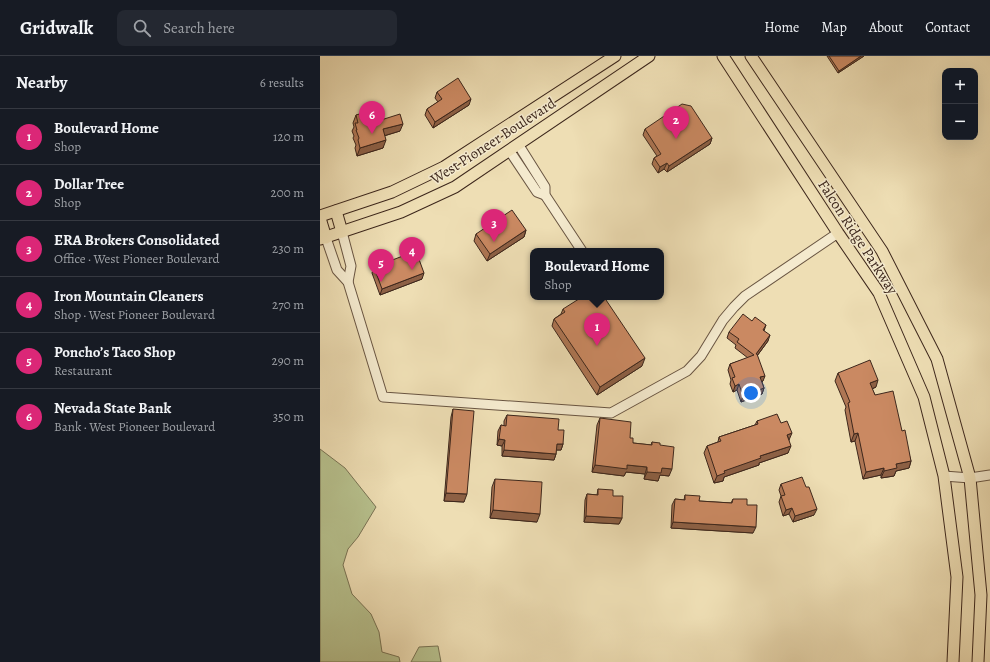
<!DOCTYPE html>
<html lang="en">
<head>
<meta charset="utf-8">
<style>
  :root { --surface:#171b24; --page:#242831; --text:#f1f3f6; --muted:#9ea1a6; --line:#363941; --accent:#db2777 }
  body { margin:0; font-family:Alegreya,serif; background:var(--page); color:var(--text) }
  .controls { position:absolute; right:12px; top:12px; display:grid; overflow:hidden; border-radius:8px; box-shadow:0 4px 16px #0002 }
  .controls button { width:36px; height:36px; display:grid; place-items:center; padding:0; border:0; border-bottom:1px solid var(--line); background:var(--surface); color:var(--text); font:20px sans-serif }
  .you { position:absolute; left:431px; top:337px; width:14px; height:14px; margin:-10px; border:3px solid #fff; border-radius:50%; background:#1a73e8; box-shadow:0 0 0 6px #1a73e833 }
  .badge { display:grid; place-items:center; width:26px; height:26px; border-radius:50%; background:var(--accent); color:#fff; font-size:13px; font-weight:700 }
  .pin { position:absolute; translate:-50% -33px; filter:drop-shadow(0 1px 2px #0008) }
  .pin::after { content:''; position:absolute; top:21px; width:14px; height:12px; background:inherit; clip-path:polygon(0 0,100% 0,50% 100%) }
  .popup { position:absolute; left:210px; top:192px; width:134px; height:52px; box-sizing:border-box; display:grid; place-content:center; border-radius:8px; background:var(--surface); filter:drop-shadow(0 1px 3px #0005); font-size:13px; white-space:nowrap; color:var(--muted) }
  .popup b { font-size:15px; color:var(--text) }
  .popup::after { content:''; position:absolute; left:50%; top:100%; margin-left:-8px; border:8px solid transparent; border-top-color:var(--surface) }
  .list { margin:0; padding:0; list-style:none }
  h2 { display:flex; justify-content:space-between; align-items:center; height:52px; margin:0; padding:0 16px; font-size:17px }
  h2 small { font-size:13px; font-weight:400; color:var(--muted) }
  .list li { display:grid; grid-template-columns:26px 1fr auto; gap:12px; align-items:center; box-sizing:border-box; height:56px; padding:0 16px; border-top:1px solid var(--line) }
  .list b { display:block; font-size:15px; white-space:nowrap }
  .list p { margin:0; font-size:13px; white-space:nowrap; color:var(--muted) }
  .list em { font-size:13px; font-style:normal; color:var(--muted) }
  .icon { flex:none; width:22px; height:22px; fill:none; stroke:currentColor; stroke-width:2; stroke-linecap:round; stroke-linejoin:round }
  .map { position:relative; flex:none; width:670px; height:606px; overflow:hidden }
  header { display:flex; align-items:center; gap:24px; box-sizing:border-box; height:56px; padding:0 20px; background:var(--surface); border-bottom:1px solid var(--line) }
  header strong { font-size:19px }
  nav { display:flex; gap:22px; margin-inline-start:auto; font-size:14px }
  .search { width:280px; height:36px; background:var(--page); display:flex; align-items:center; gap:10px; box-sizing:border-box; padding:0 14px; border-radius:8px; color:var(--muted); font-size:15px }
  main { display:flex }
  aside { flex:1; background:var(--surface) }
  .map>svg:first-child { display:block }
  .grass { fill:#b7c18e; stroke:#7a7455 }
  .lines { fill:none; stroke-linecap:round; stroke-linejoin:round }
  .minor-casing { stroke:#695542; stroke-width:11 }
  .major-casing { stroke:#3d271c; stroke-width:13 }
  .minor { stroke:#f4eace; stroke-width:9 }
  .major { stroke:#eedeb4; stroke-width:11 }
  .wall { fill:#ae7654; stroke:#3d271c }
  .shaded-wall { fill:#8d6045; stroke:#3d271c }
  .building { fill:#ca8962; stroke:#3d271c }
  .labels { text-anchor:middle; stroke-width:3; stroke-linejoin:round; paint-order:stroke }
  .street-label { font-size:15px; fill:#3d271c; stroke:#f4eace }
</style>
</head>
<body>
<header>
<strong>Gridwalk</strong>
<div class="search"><svg class="icon" aria-label="search" viewBox="0 0 24 24"><circle cx="10" cy="10" r="6"/><path d="M15 15l6 6"/></svg>Search here</div>
<nav><a>Home</a><a>Map</a><a>About</a><a>Contact</a></nav>
</header>
<main>
<aside>
<h2>Nearby<small>6 results</small></h2>
<ul class="list">
<li><span class="badge">1</span><div><b>Boulevard Home</b><p>Shop</p></div><em>120 m</em></li>
<li><span class="badge">2</span><div><b>Dollar Tree</b><p>Shop</p></div><em>200 m</em></li>
<li><span class="badge">3</span><div><b>ERA Brokers Consolidated</b><p>Office · West Pioneer Boulevard</p></div><em>230 m</em></li>
<li><span class="badge">4</span><div><b>Iron Mountain Cleaners</b><p>Shop · West Pioneer Boulevard</p></div><em>270 m</em></li>
<li><span class="badge">5</span><div><b>Poncho’s Taco Shop</b><p>Restaurant</p></div><em>290 m</em></li>
<li><span class="badge">6</span><div><b>Nevada State Bank</b><p>Bank · West Pioneer Boulevard</p></div><em>350 m</em></li>
</ul>
</aside>
<div class="map">
<svg width="670" height="606" viewBox="0 0 670 606">
  <rect width="100%" height="100%" fill="#eedeb4"/>
  <filter id="stains"><feTurbulence type="fractalNoise" baseFrequency=".005" numOctaves="4"/><feColorMatrix values="0 0 0 0 .2 0 0 0 0 .09 0 0 0 0 .02 0 0 0 .5 -.17"/></filter>
  <radialGradient id="worn" r=".72"><stop offset=".6" stop-color="#630" stop-opacity="0"/><stop offset="1" stop-color="#630" stop-opacity=".3"/></radialGradient>
  <g class="grass">
    <path d="M0,393L25,412L56,451L38,481L28,493L23,509L32,538L51,558L59,576L62,596L79,601L80,606H0Z"/>
    <path d="M118,590L121,606H91L99,591Z"/>
  </g>
  <g class="lines">
    <g class="minor-casing">
      <g id="minor">
        <path d="M198,88L225,131V139L262,195"/>
        <path d="M189,94L217,136L225,139"/>
        <path d="M22,176L31,210L28,226"/>
        <path d="M6,182L17,214L28,226L63,341L291,357L367,315L381,300L403,264L414,251L425,240L518,177"/>
        <path d="M624,420L650,422L670,419"/>
      </g>
    </g>
    <g class="major-casing">
      <g id="major">
        <path d="M403,0L518,177L559,237L604,341L624,420L637,521L633,606"/>
        <path d="M431,0L562,195L617,303L650,422L661,539L658,606"/>
        <path d="M16,155L22,176"/>
        <path d="M0,160L72,136L124,111L295,0"/>
        <path d="M0,162L6,182"/>
        <path d="M0,183L81,156L135,131L329,0"/>
      </g>
    </g>
    <use href="#minor" class="minor"/>
    <use href="#major" class="major"/>
  </g>
  <g class="wall">
    <path d="M507,0H544L518,17Z"/>
    <path d="M117,36L149,49L113,72L105,59L107,53L118,46L115,42Z"/>
    <path d="M36,59L61,64L80,75L64,80L63,92L37,100L35,92L36,89L33,82L34,80L32,75L34,71L33,67Z"/>
    <path d="M325,73L392,82L390,88L347,116L344,113L338,117L332,108L334,102L337,100L323,79Z"/>
    <path d="M206,174L204,181L167,205L154,185L156,178Z"/>
    <path d="M54,211L102,223L60,239L52,217Z"/>
    <path d="M243,253L322,310L277,339L232,270L234,263L241,258Z"/>
    <path d="M432,265L446,269L444,275L448,285L437,300L443,325L442,326L444,332L442,338L421,346L417,334L413,336L410,328L411,324L408,314L410,308L428,302L415,292L416,289L407,282L409,276Z"/>
    <path d="M518,317L556,331L552,333L555,339L582,375L591,405L589,412L576,415L574,420L561,422V419L543,423L535,385L531,386L525,354L526,351L515,325Z"/>
    <path d="M133,353L144,446L124,445L131,361Z"/>
    <path d="M187,359L238,374L243,388L241,394H236V398L234,404L182,400V390L177,389L178,375L181,369L184,370V365Z"/>
    <path d="M280,362L310,382L313,387L331,389L332,386L340,389L349,420L340,419L338,425L324,423L325,418L306,416L304,420L272,416L277,369Z"/>
    <path d="M437,365L461,367L469,384L468,397L439,407V409L404,421L403,425L394,427L384,397L387,390L398,386L399,381L435,369Z"/>
    <path d="M175,423L217,466L170,462L172,431Z"/>
    <path d="M461,428L494,459L473,466L469,458L463,460L459,446L461,440L459,434Z"/>
    <path d="M278,433L293,440L302,462L299,468L264,466L265,444L267,438L277,439Z"/>
    <path d="M365,439L379,445L411,447L413,443L433,477L351,472L352,449L355,443L364,444Z"/>
  </g>
  <g class="shaded-wall">
    <path d="M541,0H544L518,17L519,15Z"/>
    <path d="M151,43L149,49L113,72L115,66Z"/>
    <path d="M83,68L80,75L60,81L63,73Z"/>
    <path d="M392,82L390,88L347,116L349,110Z"/>
    <path d="M66,84L63,92L37,100L40,92Z"/>
    <path d="M347,107L344,113L338,117L340,111Z"/>
    <path d="M206,174L204,181L167,205L170,198Z"/>
    <path d="M104,217L102,223L60,239L62,233Z"/>
    <path d="M450,279L448,285L434,304L436,298Z"/>
    <path d="M325,302L322,310L277,339L280,331Z"/>
    <path d="M445,320L443,325L438,327L440,321Z"/>
    <path d="M558,324L556,331L547,335L550,327Z"/>
    <path d="M419,328L417,334L413,336L415,330Z"/>
    <path d="M444,332L442,338L421,346L423,340Z"/>
    <path d="M472,377L469,384L467,379Z"/>
    <path d="M538,377L535,385L531,386L534,378Z"/>
    <path d="M179,383L185,384L182,390L177,389Z"/>
    <path d="M237,388H243L241,394H235Z"/>
    <path d="M471,390L468,397L439,407V409L404,421L403,425L394,427L397,420L404,415L440,400Z"/>
    <path d="M184,394L236,398L234,404L182,400Z"/>
    <path d="M591,405L589,412L576,415L574,420L561,422L564,415L576,408Z"/>
    <path d="M275,409H307L327,411L325,418L306,416L304,420L272,416Z"/>
    <path d="M342,412L352,413L349,420L340,419L338,425L324,423L327,416Z"/>
    <path d="M564,412L561,419L543,423L546,416Z"/>
    <path d="M126,437L147,438L144,446L124,445Z"/>
    <path d="M472,452L469,458L463,460L466,454Z"/>
    <path d="M497,453L494,459L473,466L475,460Z"/>
    <path d="M173,454L220,458L217,466L170,462Z"/>
    <path d="M266,460L302,462L299,468L264,466Z"/>
    <path d="M353,466L436,471L433,477L351,472Z"/>
  </g>
  <g class="building">
    <path d="M509,0H541L519,15Z"/>
    <path d="M138,22L151,43L115,66L107,53L122,43L117,36Z"/>
    <path d="M362,48L371,50L392,82L349,110L347,107L340,111L334,102L341,98L325,73Z"/>
    <path d="M57,53L61,64L80,58L83,68L63,73L66,84L40,92L38,84L39,82L36,74H37L35,67H38L36,59Z"/>
    <path d="M192,154L206,174L170,198L156,178Z"/>
    <path d="M96,195L104,217L62,233L54,211Z"/>
    <path d="M262,241H284L325,302L280,331L234,263L245,256L243,253Z"/>
    <path d="M423,258L432,265L435,261L446,269L443,274L450,279L436,298H437L445,320L440,321L444,332L423,340L419,328L415,330L412,322L415,321L410,308L434,299L417,286L419,283L409,276Z"/>
    <path d="M550,304L558,324L550,327L555,339L573,335L582,375L585,374L591,405L576,408L577,412L564,415V412L546,416L538,377L534,378L528,347L530,346L518,317Z"/>
    <path d="M133,353L154,355L147,438L126,437Z"/>
    <path d="M457,358L461,367L467,365L472,377L467,379L471,390L440,400L441,402L404,415L405,417L397,420L387,390L401,385L399,381L438,368L437,365Z"/>
    <path d="M187,359L239,363L238,374H244L243,388H237L236,398L184,394L185,384L179,383L181,369L186,370Z"/>
    <path d="M280,362L311,366L310,382H313V387L332,389V386L340,387V389L354,391L352,413L342,412L341,417L327,416V411L307,409V413L275,409Z"/>
    <path d="M482,421L486,431H489L497,453L475,460L472,452L466,454L461,440L465,439L461,428Z"/>
    <path d="M175,423L222,426L220,458L173,454Z"/>
    <path d="M278,433L293,434V440H303L302,462L266,460L267,438L278,439Z"/>
    <path d="M365,439L380,440L379,445L412,447L413,443H427V449H437L436,471L353,466L355,443L365,444Z"/>
  </g>
  <g class="labels">
    <g class="street-label">
      <text transform="translate(173 85) rotate(-33)" y="5">West Pioneer Boulevard</text>
      <text transform="translate(538 181) rotate(57)" y="5">Falcon Ridge Parkway</text>
    </g>
  </g>
  <rect width="100%" height="100%" filter="url(#stains)"/>
  <rect width="100%" height="100%" fill="url(#worn)"/>
</svg>
<div class="controls">
<button>+</button>
<button>−</button>
</div>
<div class="you"></div>
<div class="pin badge" style="left:277px;top:290px">1</div>
<div class="popup"><b>Boulevard Home</b>Shop</div>
<div class="pin badge" style="left:356px;top:83px">2</div>
<div class="pin badge" style="left:174px;top:186px">3</div>
<div class="pin badge" style="left:92px;top:214px">4</div>
<div class="pin badge" style="left:61px;top:226px">5</div>
<div class="pin badge" style="left:52px;top:78px">6</div>
</div>
</main>
</body>
</html>
